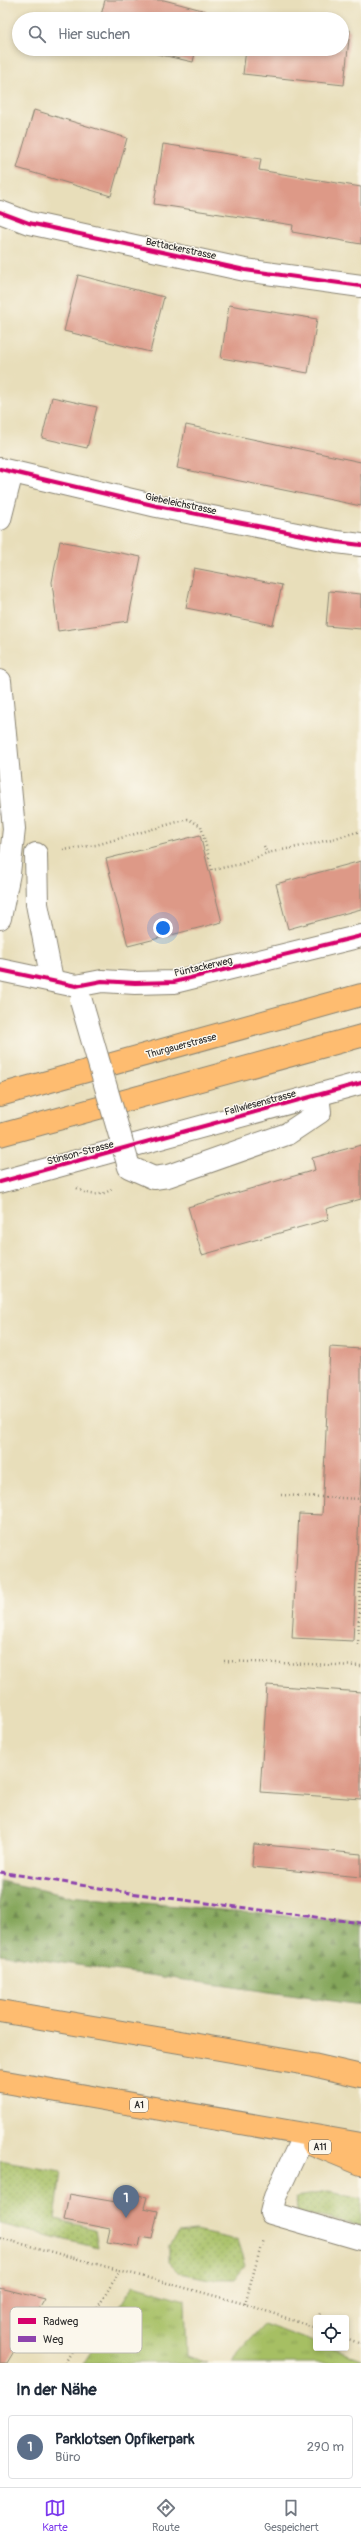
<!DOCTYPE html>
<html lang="de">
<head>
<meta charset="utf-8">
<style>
  :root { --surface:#fff; --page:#f6f6f7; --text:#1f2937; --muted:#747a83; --line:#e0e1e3; --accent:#7c3aed }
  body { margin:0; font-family:Pangolin,sans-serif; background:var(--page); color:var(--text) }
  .controls { position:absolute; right:12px; bottom:12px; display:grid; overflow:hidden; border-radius:4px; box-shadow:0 2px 6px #0003 }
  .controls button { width:36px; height:36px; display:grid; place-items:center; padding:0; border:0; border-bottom:1px solid var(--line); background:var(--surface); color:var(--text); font:20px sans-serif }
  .you { position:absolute; left:163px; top:928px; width:14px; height:14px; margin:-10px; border:3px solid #fff; border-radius:50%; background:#1a73e8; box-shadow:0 0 0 6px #1a73e833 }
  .badge { display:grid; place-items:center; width:26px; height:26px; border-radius:50%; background:var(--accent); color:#fff; font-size:13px; font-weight:700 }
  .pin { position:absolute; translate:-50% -33px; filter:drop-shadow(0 1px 2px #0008) }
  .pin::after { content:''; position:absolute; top:21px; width:14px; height:12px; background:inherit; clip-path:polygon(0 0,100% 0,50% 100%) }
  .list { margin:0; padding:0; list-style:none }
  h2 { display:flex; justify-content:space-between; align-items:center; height:52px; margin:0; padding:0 16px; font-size:17px }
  h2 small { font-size:13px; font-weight:400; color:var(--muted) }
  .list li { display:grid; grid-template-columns:26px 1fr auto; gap:12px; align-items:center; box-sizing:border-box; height:64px; margin:0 8px 8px; padding:0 8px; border:1px solid var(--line); border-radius:4px }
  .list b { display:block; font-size:15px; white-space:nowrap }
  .list p { margin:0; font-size:13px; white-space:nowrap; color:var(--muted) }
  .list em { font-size:13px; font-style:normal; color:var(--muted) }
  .icon { flex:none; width:22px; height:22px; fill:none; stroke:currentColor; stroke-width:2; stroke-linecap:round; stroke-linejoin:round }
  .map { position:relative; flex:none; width:361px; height:2363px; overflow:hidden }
  .search { position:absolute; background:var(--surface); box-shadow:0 2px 6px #0003; left:12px; right:12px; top:12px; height:44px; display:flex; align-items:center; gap:10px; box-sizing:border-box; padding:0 14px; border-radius:22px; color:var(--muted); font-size:15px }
  .sheet { height:124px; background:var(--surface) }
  nav { display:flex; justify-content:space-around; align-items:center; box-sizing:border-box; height:56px; border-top:1px solid var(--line); background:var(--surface); font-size:11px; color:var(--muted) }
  nav a { display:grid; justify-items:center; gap:2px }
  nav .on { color:var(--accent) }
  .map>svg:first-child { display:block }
  .grass { fill:url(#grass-dots); stroke:#687548 }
  .forest { fill:url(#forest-firs); stroke:#586842 }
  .park { fill:url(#park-tufts); stroke:#687548 }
  .building { fill:#dd9987 }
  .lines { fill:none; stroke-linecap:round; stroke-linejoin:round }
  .minor-casing { stroke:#8a8472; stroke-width:24 }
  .major-casing { stroke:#8a8472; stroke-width:24 }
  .highway-casing { stroke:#8a8472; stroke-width:24 }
  .path { stroke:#8a8472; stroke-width:2.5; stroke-dasharray:1 3; stroke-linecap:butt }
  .minor { stroke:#fff; stroke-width:22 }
  .major { stroke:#febc70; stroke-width:22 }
  .highway { stroke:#febc70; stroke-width:22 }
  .minor-bridge-casing { stroke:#8a8472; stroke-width:24; stroke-linecap:butt }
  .minor-bridge { stroke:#fff; stroke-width:22 }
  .quiet { stroke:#8e44ad; stroke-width:3; stroke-dasharray:6 3; stroke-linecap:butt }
  .cycleway-casing { stroke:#fbf7ec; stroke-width:6 }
  .cycleway { stroke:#d6006c; stroke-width:4 }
  .labels { text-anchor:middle; stroke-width:3; stroke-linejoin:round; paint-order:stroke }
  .shield { fill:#fbf7ec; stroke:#696865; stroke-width:1 }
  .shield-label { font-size:9px; font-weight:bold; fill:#2b2b2b }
  .street-label { font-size:10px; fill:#2b2b2b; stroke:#fbf7ec }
  .key { fill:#fbf7ec; stroke:#bdbab2; stroke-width:1 }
  .key-label { font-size:11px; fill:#2b2b2b }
</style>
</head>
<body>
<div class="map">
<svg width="361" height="2363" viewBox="0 0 361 2363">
  <defs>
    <pattern id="grass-dots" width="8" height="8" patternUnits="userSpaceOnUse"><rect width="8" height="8" fill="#a6bf64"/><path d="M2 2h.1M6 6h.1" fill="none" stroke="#879b53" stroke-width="1.8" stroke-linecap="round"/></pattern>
    <pattern id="forest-firs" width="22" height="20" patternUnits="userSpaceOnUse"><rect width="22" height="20" fill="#84a65a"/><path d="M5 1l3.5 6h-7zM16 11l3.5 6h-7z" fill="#6c874b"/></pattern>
    <pattern id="park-tufts" width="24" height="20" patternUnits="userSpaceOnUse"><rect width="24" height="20" fill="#a6bf64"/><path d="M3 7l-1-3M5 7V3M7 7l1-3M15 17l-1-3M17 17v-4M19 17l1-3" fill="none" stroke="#879b53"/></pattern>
  </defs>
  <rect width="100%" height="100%" fill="#fbf7ec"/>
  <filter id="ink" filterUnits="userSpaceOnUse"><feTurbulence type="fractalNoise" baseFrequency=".025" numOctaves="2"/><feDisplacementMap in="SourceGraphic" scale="8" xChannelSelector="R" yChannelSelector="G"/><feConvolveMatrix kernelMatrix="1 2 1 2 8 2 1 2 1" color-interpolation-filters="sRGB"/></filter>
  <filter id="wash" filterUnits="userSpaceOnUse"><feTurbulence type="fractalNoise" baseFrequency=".012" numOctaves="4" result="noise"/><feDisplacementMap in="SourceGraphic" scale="16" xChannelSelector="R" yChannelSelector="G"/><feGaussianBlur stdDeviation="0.9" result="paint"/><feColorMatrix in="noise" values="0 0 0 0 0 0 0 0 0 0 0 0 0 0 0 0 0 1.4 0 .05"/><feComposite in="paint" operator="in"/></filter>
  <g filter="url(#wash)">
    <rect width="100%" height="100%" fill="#e8deba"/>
    <g class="grass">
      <path d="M0,2161L61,2172L55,2219L95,2229L98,2248L0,2224Z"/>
      <path d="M329,2192L361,2199V2226L297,2212L296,2197Z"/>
      <path d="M195,2231L237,2240L245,2265L234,2279H209L180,2273L169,2262V2245L179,2233Z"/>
    </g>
    <path class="forest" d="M0,1881L69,1896L361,1923V2005L0,1954Z"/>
    <g class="park">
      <path d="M134,2285L185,2300L187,2356L208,2363H84Z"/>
      <path d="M264,2324L316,2343V2348H331L361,2359V2363H233L240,2350Z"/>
    </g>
    <g id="blocks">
      <g class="building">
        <path d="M105,0H164L206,11L204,19H100Z"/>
        <path d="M342,29L350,30L344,85L243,74L246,49H342Z"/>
        <path d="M135,49H196L193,62Z"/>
        <path d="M34,110L127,138L111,196L17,168Z"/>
        <path d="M163,144L261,159L259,170L361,187V244L292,232L293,225L154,204Z"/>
        <path d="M78,275L164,297L150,352L64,331Z"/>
        <path d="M229,305L317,319L308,373L221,358Z"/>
        <path d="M52,397L97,407L87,448L42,438Z"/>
        <path d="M186,425L361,462V506L177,468Z"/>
        <path d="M60,541L141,557L128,621L58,631L52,582Z"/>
        <path d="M194,568L282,585L273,625L186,608Z"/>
        <path d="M329,591L361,594V629L326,626Z"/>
        <path d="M200,835L222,922L128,946L106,859Z"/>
        <path d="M361,861V909L288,929L276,884Z"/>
        <path d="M361,1145V1199L326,1209L329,1219L202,1255L188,1207L315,1170L312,1158Z"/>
        <path d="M330,1347L361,1349V1473L353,1641L292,1638L299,1514L322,1515Z"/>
        <path d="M267,1685L361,1692V1799L260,1792Z"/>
        <path d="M254,1844L361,1854V1877L252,1867Z"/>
        <path d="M118,2191L147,2197L144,2208L158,2211L152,2239L141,2237L139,2247L107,2242L110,2229L64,2220L69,2194L116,2202Z"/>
        <path d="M0,2288L45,2299L7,2363H0Z"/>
      </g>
    </g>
  </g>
  <g filter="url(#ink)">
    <use href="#blocks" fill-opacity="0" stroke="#8a8472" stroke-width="1"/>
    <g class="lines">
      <g class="minor-casing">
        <g id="minor">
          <path d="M0,212L29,223L245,270L361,286"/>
          <path d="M0,469L157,506L337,542L361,545"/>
          <path d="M0,519L12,472"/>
          <path d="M0,681L14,829L9,873L0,918"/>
          <path d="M36,854L37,904L52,980"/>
          <path d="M0,970L76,986L102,981L135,983L174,982L361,936"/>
          <path d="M287,1134L320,1112L318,1095"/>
          <path d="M0,1182L361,1083"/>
          <path d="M302,2139L275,2197L271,2213L361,2239"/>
        </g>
      </g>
      <g class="major-casing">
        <g id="major">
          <path d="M0,1095L361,995"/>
          <path d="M0,1135L361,1036"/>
        </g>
      </g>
      <g class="highway-casing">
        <g id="highway">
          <path d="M0,2011L313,2065L361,2076"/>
          <path d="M0,2081L361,2144"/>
          <path d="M313,2144L361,2164"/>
        </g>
      </g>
      <g class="path">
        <path d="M264,846L267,853L317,843L361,831"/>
        <path d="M63,850L96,845L188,819L201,826L212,870L241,864L267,853"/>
        <path d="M77,1188C89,1196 102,1197 113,1188"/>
        <path d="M281,1495L361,1499"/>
        <path d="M358,1645L361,1554"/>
        <path d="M224,1661L361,1666"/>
        <path d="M0,2238L245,2304L316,2328"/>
        <path d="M245,2304L263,2239"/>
        <path d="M318,2318L321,2311"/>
        <path d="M314,2327L316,2323"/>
        <path d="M346,2338L361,2344"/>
        <path d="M65,2363L120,2270"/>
      </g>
      <use href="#minor" class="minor"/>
      <use href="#major" class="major"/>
      <use href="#highway" class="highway"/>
      <g class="minor-bridge-casing">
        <path id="minor-bridge" d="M81,1001L129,1167L154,1178L168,1176L287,1134"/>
      </g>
      <use href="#minor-bridge" class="minor-bridge"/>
      <path class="quiet" d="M0,1872L130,1893L361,1923"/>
      <g class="cycleway-casing">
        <g id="cycleway">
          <path d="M0,212L29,223L245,270L361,286"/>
          <path d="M0,469L157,506L337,542L361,545"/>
          <path d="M0,970L76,986L102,981L135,983L174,982L361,936"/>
          <path d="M0,1182L361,1083"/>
        </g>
      </g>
      <use href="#cycleway" class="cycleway"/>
    </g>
  </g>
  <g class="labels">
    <g class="shield">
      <rect x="130" y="2098" width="18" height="14" rx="3"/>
      <rect x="309" y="2140" width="22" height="14" rx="3"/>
    </g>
    <g class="shield-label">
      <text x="139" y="2108">A1</text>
      <text x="320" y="2150">A11</text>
    </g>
    <g class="street-label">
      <text transform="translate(181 248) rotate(12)" y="4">Bettackerstrasse</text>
      <text transform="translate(181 503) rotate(12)" y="4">Giebeleichstrasse</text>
      <text transform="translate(203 966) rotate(-13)" y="4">Püntackerweg</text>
      <text transform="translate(181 1045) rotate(-15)" y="4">Thurgauerstrasse</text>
      <text transform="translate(260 1102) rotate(-15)" y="4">Fallwiesenstrasse</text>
      <text transform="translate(80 1152) rotate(-15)" y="4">Stinson-Strasse</text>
    </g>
  </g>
  <rect x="10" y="2307" width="132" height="46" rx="6" class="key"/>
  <rect x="18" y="2318" width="18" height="6" fill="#d6006c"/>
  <rect x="18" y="2336" width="18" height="6" fill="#8e44ad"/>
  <g class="key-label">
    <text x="43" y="2325">Radweg</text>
    <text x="43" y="2343">Weg</text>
  </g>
</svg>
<div class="controls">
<button><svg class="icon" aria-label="locate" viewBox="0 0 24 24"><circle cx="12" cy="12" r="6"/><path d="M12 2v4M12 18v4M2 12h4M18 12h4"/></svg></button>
</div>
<div class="you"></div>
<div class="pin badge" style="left:126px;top:2218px;background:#5c6f8a">1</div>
<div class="search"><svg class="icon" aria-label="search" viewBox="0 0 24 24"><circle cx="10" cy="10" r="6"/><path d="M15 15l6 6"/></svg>Hier suchen</div>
</div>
<section class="sheet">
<h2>In der Nähe<small></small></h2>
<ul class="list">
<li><span class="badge" style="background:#5c6f8a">1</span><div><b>Parklotsen Opfikerpark</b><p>Büro</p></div><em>290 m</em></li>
</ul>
</section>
<nav>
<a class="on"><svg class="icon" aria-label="map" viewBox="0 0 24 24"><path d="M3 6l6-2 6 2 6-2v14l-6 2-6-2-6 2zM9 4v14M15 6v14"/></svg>Karte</a>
<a><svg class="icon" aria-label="directions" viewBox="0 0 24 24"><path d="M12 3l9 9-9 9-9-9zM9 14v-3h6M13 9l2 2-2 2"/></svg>Route</a>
<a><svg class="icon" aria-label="saved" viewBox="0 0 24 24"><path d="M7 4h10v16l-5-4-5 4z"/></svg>Gespeichert</a>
</nav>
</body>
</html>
